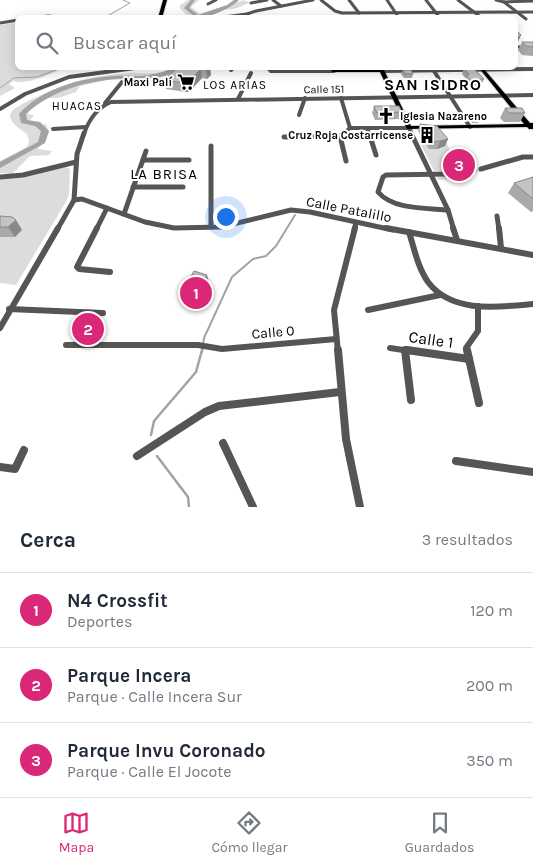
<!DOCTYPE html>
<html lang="es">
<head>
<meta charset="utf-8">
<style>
  :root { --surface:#fff; --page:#f2f2f3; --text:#1f2937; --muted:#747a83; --line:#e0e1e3; --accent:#db2777 }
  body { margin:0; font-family:Karla,sans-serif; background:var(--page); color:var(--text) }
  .you { position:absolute; left:225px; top:216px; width:18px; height:18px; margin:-12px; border:4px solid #fff; border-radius:50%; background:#1a73e8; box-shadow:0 0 0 8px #1a73e833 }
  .badge { display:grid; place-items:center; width:32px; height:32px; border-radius:50%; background:var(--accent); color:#fff; font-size:16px; font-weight:700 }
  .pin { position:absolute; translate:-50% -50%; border:2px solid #fff; box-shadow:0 1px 5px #0006 }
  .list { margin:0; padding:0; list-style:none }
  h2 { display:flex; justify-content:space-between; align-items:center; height:65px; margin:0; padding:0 20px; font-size:21px }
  h2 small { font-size:16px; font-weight:400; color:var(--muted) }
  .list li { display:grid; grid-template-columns:32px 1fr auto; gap:15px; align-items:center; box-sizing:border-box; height:75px; padding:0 20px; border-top:1px solid var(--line) }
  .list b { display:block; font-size:19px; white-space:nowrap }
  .list p { margin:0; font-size:16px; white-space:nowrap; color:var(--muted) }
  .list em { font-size:16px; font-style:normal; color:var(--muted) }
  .icon { flex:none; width:28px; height:28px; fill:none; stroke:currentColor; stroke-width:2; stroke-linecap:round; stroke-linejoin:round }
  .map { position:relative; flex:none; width:533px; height:507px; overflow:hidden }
  .search { position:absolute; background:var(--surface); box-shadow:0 2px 12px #0003; left:15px; right:15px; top:15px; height:55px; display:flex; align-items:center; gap:12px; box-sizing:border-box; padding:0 18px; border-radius:8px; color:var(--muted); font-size:19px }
  .sheet { height:290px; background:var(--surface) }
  nav { display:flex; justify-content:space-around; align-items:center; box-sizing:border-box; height:70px; border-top:1px solid var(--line); background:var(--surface); font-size:14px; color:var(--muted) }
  nav a { display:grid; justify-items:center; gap:2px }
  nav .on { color:var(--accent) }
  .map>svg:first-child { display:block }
  .green { fill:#dcdcdc }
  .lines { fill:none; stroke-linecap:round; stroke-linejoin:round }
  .stream-far2 { stroke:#a3a3a3; stroke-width:1 }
  .stream-far1 { stroke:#a3a3a3; stroke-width:2 }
  .stream { stroke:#a3a3a3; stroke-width:2.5 }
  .river { fill:#a3a3a3; fill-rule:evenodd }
  .major-casing { stroke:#dbdbdb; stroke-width:2 }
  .minor-far4 { stroke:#555; stroke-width:3 }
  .minor-far3 { stroke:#555; stroke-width:4 }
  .minor-far2 { stroke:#555; stroke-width:5 }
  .minor-far1 { stroke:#555; stroke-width:6 }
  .minor { stroke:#555; stroke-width:8 }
  .major { fill:#000; fill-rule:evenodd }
  .wall { fill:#a9a9a9 }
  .shaded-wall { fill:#898989 }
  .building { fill:#c4c4c4; stroke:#898989 }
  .labels { text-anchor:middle; stroke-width:4; stroke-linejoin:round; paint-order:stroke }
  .far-poi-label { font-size:11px; font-weight:bold; fill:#000; stroke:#fff; text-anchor:end }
  .far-street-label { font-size:11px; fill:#000; stroke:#fff }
  .far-neighbourhood-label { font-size:12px; letter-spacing:1px; fill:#000; stroke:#fff }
  .street-label { font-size:14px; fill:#000; stroke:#fff }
  .neighbourhood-label { font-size:15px; letter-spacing:1px; fill:#000; stroke:#fff }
  .far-district-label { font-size:16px; font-weight:bold; letter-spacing:1px; fill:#000; stroke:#fff }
  .near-street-label { font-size:16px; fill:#000; stroke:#fff }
</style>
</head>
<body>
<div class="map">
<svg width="533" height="507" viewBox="0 0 533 507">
  <rect width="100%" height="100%" fill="#fff"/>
  <g class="green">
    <path d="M188,0H199L191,7L200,14L244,0L250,3C242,5 239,8 233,9C228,10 221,9 217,10C203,15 189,24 179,6Z"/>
    <path d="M17,22L18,68H63C49,75 28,85 13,81L9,84L15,88L0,96V25Z"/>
    <path d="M172,68H186L154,80L148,78L107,80L80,86L76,92L58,98H46L28,110V114L34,115L30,120L36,126L46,124L49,133L38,149L52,151L49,155L30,156L12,174L0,173V161L27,147L29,141L27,134C0,116 8,111 32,99C51,91 69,82 90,78C102,76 115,74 128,73C144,72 157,76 172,68Z"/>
    <path d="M445,140L450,150L481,171L454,179L438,180L437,177L452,176L450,171H434L419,141Z"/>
    <path d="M65,167L70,169L69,193L67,200L16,285L0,283V237H15L22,230L19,226L0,225V178L22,177Z"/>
    <path d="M83,315L103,316L94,342H73Z"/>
  </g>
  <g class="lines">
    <g class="stream-far2">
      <path d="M104,18L130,3L123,0"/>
      <path d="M0,88L14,78L37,77L61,68"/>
    </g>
    <path class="stream-far1" d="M202,352L204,338L232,277L253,259L266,256L276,246L295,215"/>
    <g class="stream">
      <path d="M151,435L154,421L196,372L202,350"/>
      <path d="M157,456L188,497L189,507"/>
    </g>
    <g class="river">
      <path d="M191,0H195L189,8L198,15L227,5L234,0H239C229,10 208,18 193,18V15L184,8Z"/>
      <path d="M176,68H183C162,82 138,78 115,79C82,82 50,92 26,114L27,120L40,122L49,131L45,143L0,168V162L38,142L41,131L35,126L21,123L19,114C42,88 81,78 114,76C126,75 138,77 149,75C158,74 167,70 176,68Z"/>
    </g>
    <g class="major-casing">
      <g id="major">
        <path d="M163,0H167L162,18H158Z"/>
        <path d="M331,68H335L336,70H384L411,126L524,124L479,68H483L530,123H533V129H529L527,127L407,129L380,72H332Z"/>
      </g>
    </g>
    <g class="minor-far4">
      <path d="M273,0L281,6"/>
      <path d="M321,0L335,11L342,13L533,12"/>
      <path d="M349,0L359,13"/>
      <path d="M387,0L399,18"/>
      <path d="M426,0L440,18"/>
      <path d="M458,0L482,18"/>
      <path d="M496,0L504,2L526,19"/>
      <path d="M504,2L533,1"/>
      <path d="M251,3L267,0"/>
      <path d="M208,4L216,0"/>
      <path d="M32,18L48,16L68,18"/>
      <path d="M216,18L247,14"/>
      <path d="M246,18L247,14L256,11L313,0"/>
      <path d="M0,23L18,20"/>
      <path d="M516,47H533"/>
    </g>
    <g class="minor-far3">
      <path d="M268,68L271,71H334"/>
      <path d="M381,68L382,71L533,69"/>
      <path d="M432,68L470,127"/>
      <path d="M231,70L233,68"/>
      <path d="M341,98L350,128"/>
      <path d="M238,99L251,73"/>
      <path d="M105,103L122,82"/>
      <path d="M0,109L25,94L69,77L135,68"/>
      <path d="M299,115L305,98"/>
      <path d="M367,128L369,134"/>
      <path d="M53,129L86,127"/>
      <path d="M84,134C89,119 97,108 111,102L533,95"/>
      <path d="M343,134L350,128H409L412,134"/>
    </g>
    <g class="minor-far2">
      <path d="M369,133L376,155"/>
      <path d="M411,133L448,210L454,230"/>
      <path d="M340,136L346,161"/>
      <path d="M284,137L340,136L344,133"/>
      <path d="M211,146V227"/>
      <path d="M143,160H189"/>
      <path d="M481,169L523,157H533"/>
      <path d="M1,177L23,175L76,162"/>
      <path d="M133,187H183"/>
      <path d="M74,200L82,199L145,222L174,228L221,227L291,210L310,212L393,230"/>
      <path d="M448,210C427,208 393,210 378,192L383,177L386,175L449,174"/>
      <path d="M124,214L146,151"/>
      <path d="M497,216L499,230"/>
      <path d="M57,230L74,200L77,154L84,133"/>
      <path d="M96,230L107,208"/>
      <path d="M354,230L356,223"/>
    </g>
    <g class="minor-far1">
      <path d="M97,228L77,267L79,269L110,272"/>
      <path d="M386,228L533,255"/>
      <path d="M453,228L457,240"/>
      <path d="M499,228L501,248"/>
      <path d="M409,232C414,248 418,268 428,282C452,314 499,307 533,304"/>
      <path d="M9,309L103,313"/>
      <path d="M368,310L440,295"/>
      <path d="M0,328L58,228"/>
      <path d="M66,345H198L222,349L336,339"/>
      <path d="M390,348L416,352"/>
      <path d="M338,352L334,310L355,228"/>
      <path d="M467,352L466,348L478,331V306"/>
    </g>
    <g class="minor">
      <path d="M338,350L346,439L360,507"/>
      <path d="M405,350L411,400"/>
      <path d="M407,350L469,359"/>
      <path d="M467,350L479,403"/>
      <path d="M223,443L253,507"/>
      <path d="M137,456L205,412L219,406L340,392"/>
      <path d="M456,461L533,472"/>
      <path d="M0,467L15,469L24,450"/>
    </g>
    <use href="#major" class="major"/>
  </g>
  <g class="wall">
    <path d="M522,42H533V56L522,55L518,50Z"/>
    <path d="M177,68H210L211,75L207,79L202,78L190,91L186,92L166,89L164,80Z"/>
    <path d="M464,68L484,79L481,85L468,86L464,81L465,78L462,74Z"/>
    <path d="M403,70L413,74L412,78H404L401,74Z"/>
    <path d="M374,106L402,112L400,119L375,120L372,113Z"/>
    <path d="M505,108L525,113L520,122H504L500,118Z"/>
    <path d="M472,114L480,118L478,123H472L469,119Z"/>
    <path d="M420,124L448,139L445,146L437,149H429L418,131Z"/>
    <path d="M533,177V211L531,212L508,193L514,183Z"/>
    <path d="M0,216L16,220L22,230L15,237H0Z"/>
    <path d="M209,282L194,309L182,303L180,296Z"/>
  </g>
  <g class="shaded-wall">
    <path d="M521,35L517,44L516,45V40L517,38Z"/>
    <path d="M209,68H210L211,75L207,79L206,70Z"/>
    <path d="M201,69L202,78L190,91L186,92L184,83Z"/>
    <path d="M448,139L445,146L437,149L440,141Z"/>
    <path d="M16,220L22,230L15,237L8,227Z"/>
    <path d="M207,275L209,282L194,309L192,303Z"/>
  </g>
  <g class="building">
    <path d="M516,30L521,35L517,38H516Z"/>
    <path d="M522,42H533V47L526,46Z"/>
    <path d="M177,68H209L206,70L201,69L189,81L184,83L164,80Z"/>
    <path d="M464,68H473L484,79L470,80L466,75H469Z"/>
    <path d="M403,70H411L413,74H405Z"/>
    <path d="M374,106H399L402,112L377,113Z"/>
    <path d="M505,108H522L525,113H509Z"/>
    <path d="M472,114H476L480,118H474Z"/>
    <path d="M420,124L437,126L448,139L440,141L431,142Z"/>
    <path d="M533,177V199L514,183Z"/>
    <path d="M0,216L12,217L16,220L8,227H0Z"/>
    <path d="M194,271L207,275L192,303L180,296Z"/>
  </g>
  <defs>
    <g id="supermarket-bare" transform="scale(1.35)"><path d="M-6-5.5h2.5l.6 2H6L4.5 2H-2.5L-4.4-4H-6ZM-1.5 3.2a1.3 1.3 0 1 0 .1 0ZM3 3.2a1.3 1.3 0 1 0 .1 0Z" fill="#000" stroke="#fff" stroke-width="2.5" paint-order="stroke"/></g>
    <g id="church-bare" transform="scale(1.35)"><path d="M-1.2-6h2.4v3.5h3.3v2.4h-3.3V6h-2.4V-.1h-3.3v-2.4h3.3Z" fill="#000" stroke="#fff" stroke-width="2.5" paint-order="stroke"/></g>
    <g id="building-bare" transform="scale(1.35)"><path d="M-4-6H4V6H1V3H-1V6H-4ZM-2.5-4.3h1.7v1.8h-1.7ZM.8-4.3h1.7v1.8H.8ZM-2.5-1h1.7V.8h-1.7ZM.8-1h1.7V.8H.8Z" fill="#000" stroke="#fff" stroke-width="2.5" paint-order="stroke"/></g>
  </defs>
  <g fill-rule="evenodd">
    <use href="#supermarket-bare" x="186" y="82"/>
    <use href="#church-bare" x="386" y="116"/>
    <use href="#building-bare" x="427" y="135"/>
  </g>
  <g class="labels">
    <g class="far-poi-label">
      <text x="172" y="86">Maxi Palí</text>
      <text x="400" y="120" text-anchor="start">Iglesia Nazareno</text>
      <text x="413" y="139">Cruz Roja Costarricense</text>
    </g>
    <g class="far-street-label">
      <text transform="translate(324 89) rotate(-1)" y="4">Calle 151</text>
    </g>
    <g class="far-neighbourhood-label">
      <text x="235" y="89">LOS ARIAS</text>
      <text x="77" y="110">HUACAS</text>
    </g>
    <g class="street-label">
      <text transform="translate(349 209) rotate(11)" y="5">Calle Patalillo</text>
      <text transform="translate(273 332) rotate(-5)" y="5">Calle 0</text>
    </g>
    <g class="neighbourhood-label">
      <text x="164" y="179">LA BRISA</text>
    </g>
    <g class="far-district-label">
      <text x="433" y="90">SAN ISIDRO</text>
    </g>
    <g class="near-street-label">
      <text transform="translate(431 339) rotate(8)" y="6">Calle 1</text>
    </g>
  </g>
</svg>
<div class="you"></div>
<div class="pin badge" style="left:196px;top:293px">1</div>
<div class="pin badge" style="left:88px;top:329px">2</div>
<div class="pin badge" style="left:459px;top:165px">3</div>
<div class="search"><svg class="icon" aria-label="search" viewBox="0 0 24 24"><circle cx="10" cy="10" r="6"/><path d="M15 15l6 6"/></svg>Buscar aquí</div>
</div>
<section class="sheet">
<h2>Cerca<small>3 resultados</small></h2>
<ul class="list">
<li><span class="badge">1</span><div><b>N4 Crossfit</b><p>Deportes</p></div><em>120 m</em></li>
<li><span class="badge">2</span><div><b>Parque Incera</b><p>Parque · Calle Incera Sur</p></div><em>200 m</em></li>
<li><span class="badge">3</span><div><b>Parque Invu Coronado</b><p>Parque · Calle El Jocote</p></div><em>350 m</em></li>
</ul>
</section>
<nav>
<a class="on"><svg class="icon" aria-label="map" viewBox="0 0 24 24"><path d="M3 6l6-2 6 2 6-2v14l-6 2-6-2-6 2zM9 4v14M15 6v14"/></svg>Mapa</a>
<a><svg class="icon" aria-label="directions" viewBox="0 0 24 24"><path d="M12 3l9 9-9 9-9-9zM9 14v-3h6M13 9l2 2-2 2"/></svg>Cómo llegar</a>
<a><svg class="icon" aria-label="saved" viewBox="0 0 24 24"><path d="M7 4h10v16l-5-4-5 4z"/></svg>Guardados</a>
</nav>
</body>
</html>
